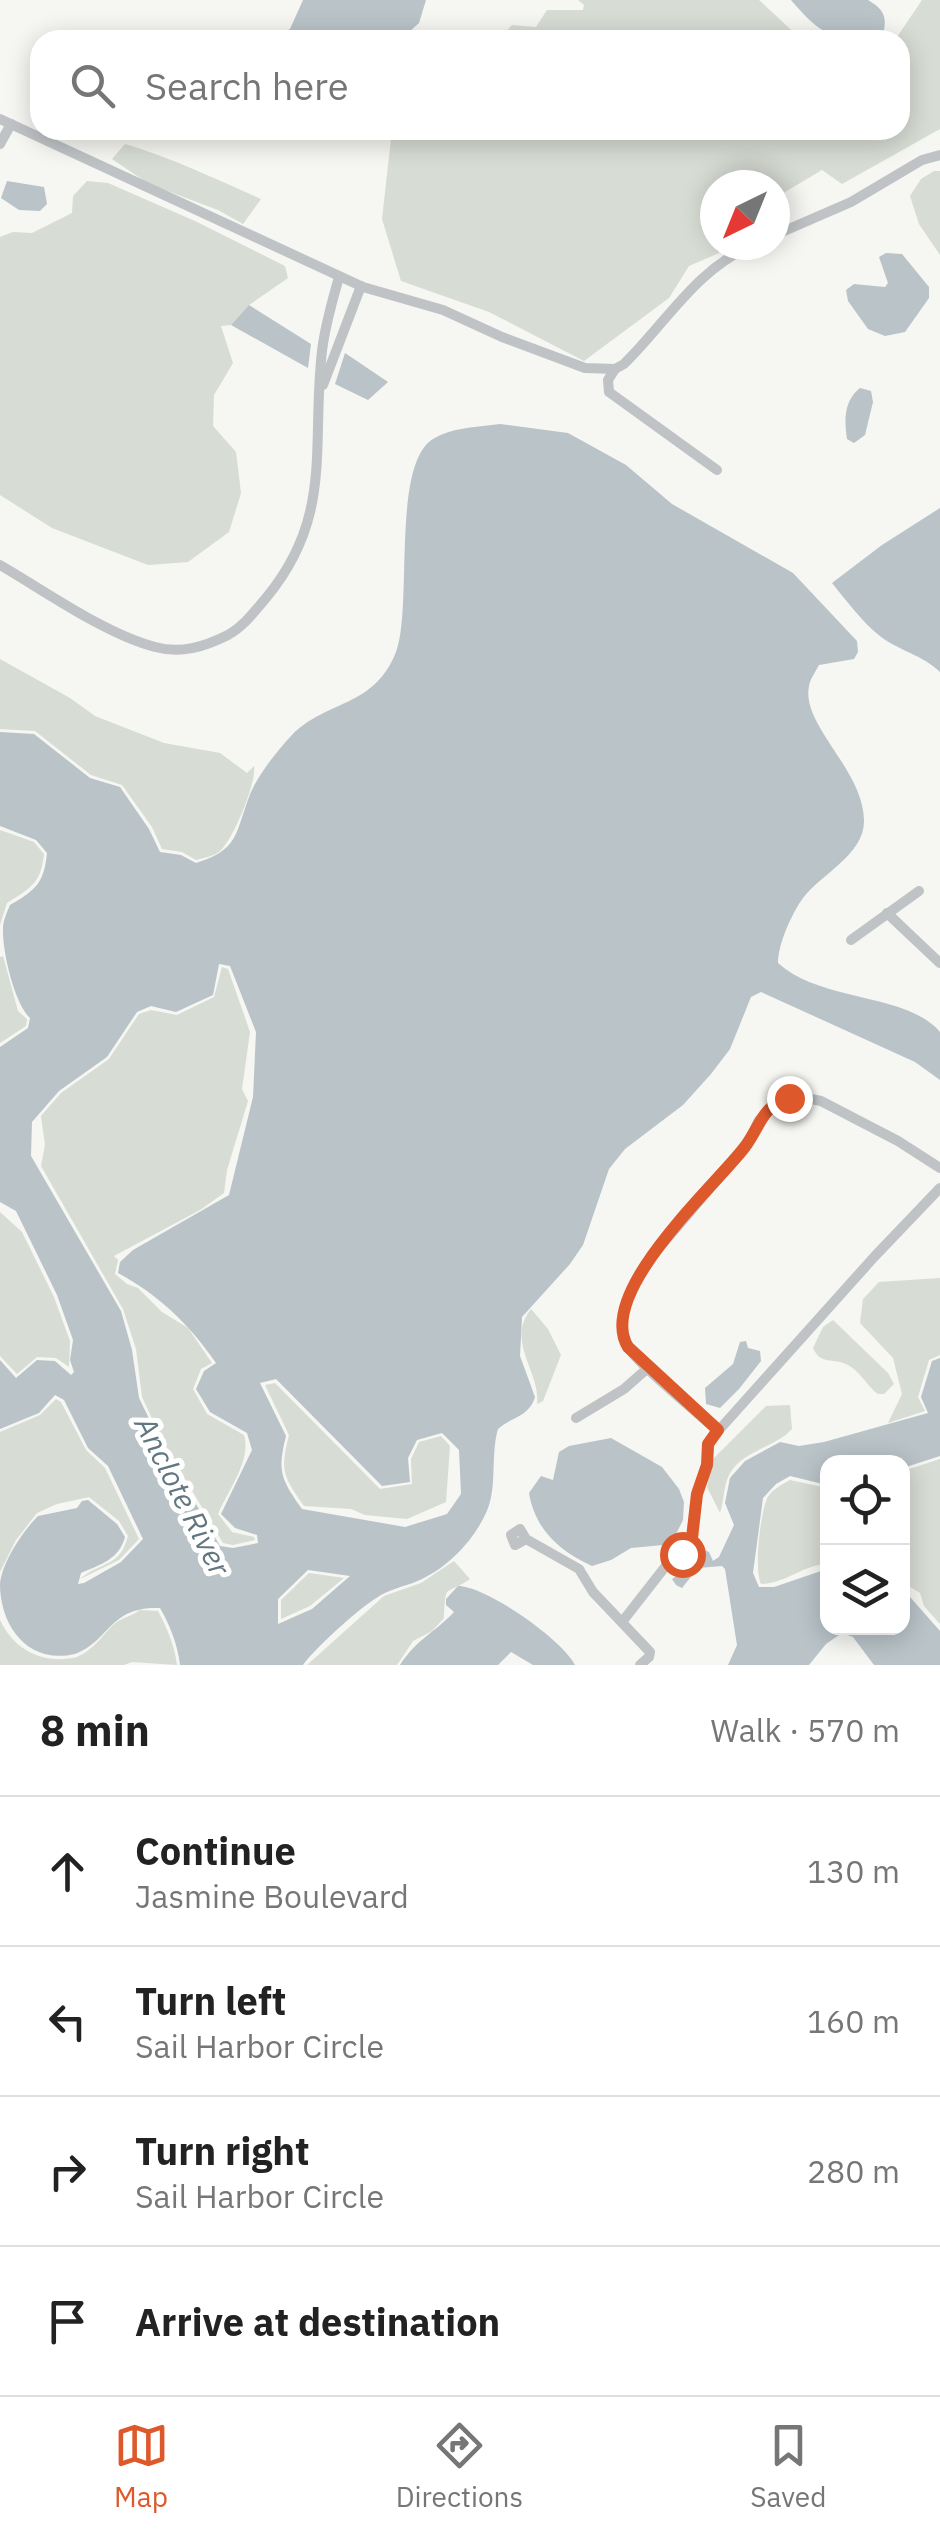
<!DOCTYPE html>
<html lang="en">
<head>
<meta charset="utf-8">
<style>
  :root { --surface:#fff; --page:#f2f2f2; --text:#222; --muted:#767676; --line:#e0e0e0; --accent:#dd592b }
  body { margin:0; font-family:"IBM Plex Sans",sans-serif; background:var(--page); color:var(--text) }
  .controls { position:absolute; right:30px; bottom:30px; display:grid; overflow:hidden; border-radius:20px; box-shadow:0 5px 25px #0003 }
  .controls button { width:90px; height:90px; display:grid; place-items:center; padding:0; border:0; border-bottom:2px solid var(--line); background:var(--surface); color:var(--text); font:50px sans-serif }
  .compass { position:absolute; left:700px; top:170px; width:90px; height:90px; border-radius:50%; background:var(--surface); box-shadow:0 5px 25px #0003; rotate:223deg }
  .stop { position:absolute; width:30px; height:30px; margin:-22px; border:8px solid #dd592b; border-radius:50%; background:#fff }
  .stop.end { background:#dd592b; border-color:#fff; box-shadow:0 2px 10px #0008 }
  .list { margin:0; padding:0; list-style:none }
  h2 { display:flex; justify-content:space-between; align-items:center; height:130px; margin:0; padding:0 40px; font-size:42px }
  h2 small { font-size:32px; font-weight:400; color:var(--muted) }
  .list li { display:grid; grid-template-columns:65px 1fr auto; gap:30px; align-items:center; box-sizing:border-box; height:150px; padding:0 40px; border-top:2px solid var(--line) }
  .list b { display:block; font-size:38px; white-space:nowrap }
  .list p { margin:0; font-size:32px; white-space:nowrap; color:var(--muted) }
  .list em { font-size:32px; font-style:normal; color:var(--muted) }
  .icon { flex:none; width:55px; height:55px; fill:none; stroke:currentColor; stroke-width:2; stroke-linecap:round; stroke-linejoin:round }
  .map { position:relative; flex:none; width:940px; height:1665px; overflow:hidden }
  .search { position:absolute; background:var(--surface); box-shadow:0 5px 25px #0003; left:30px; right:30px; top:30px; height:110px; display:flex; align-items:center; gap:25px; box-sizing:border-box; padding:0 35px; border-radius:30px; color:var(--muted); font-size:38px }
  .sheet { height:730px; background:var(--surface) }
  nav { display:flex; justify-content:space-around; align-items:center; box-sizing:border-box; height:140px; border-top:2px solid var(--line); background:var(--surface); font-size:28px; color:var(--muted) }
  nav a { display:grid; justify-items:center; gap:5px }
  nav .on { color:var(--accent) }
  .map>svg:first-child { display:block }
  .green { fill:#d7dcd4 }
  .water { fill:#b9c3c8; fill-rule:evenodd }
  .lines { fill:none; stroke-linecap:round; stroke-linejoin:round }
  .minor { stroke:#bfc3c6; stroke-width:10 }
  .route { stroke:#dd592b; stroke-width:12 }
  .labels { text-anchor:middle; stroke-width:10; stroke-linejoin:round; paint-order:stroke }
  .water-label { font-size:30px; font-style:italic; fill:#61767f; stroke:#fff }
</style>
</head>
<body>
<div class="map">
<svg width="940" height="1665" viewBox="0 0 940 1665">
  <rect width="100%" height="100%" fill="#f6f6f2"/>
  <g class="green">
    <path d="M578,0H759L802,40H498L512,25L536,27L547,10H583L584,5Z"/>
    <path d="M922,0H940V129L842,184L822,170L775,198V185H715V245H723L719,253L689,266L669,298L584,361L489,312L401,281L382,219L392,130H900V40H895Z"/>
    <path d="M125,144C172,158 216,179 261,199L243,224L218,210L149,184L112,159Z"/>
    <path d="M934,171H940V255L919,224L910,196L921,179Z"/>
    <path d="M87,181L108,183L195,221L285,266L288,278L249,305L231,325L221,326L233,363L214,395L213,426L236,452L241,493L229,532L188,562L148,565L52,528L0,495V237L13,232L32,233L72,213L73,196Z"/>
    <path d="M0,659L70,698L95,716L164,743L220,753L247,773L254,766C257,782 233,840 220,851C215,856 203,858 196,860L182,852L162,849L152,827L122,785L91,775L35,731L0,729Z"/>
    <path d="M0,830L34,842L44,854C41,883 31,888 7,903L0,925Z"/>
    <path d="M3,956L18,1011L27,1019L26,1026L0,1043V957Z"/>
    <path d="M222,967L228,969L250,1032L242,1089L248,1101L227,1170L224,1193L200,1210L114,1256L118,1260L115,1274L127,1284L138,1288L162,1312L188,1328L212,1363L201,1369L193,1389L207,1414L244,1435C252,1460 227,1492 218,1514L232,1532L254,1537L255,1540L233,1545L223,1543L161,1438L142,1397L136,1349L123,1309L41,1166L45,1145L41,1116L61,1093L109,1059L139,1014L151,1010L177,1015L214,997Z"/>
    <path d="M0,1212L22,1232L54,1297L70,1341L69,1367L56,1358L37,1357L17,1374L0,1356Z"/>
    <path d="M940,1278V1355L929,1360L918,1397L925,1411L888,1423L902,1394L893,1358L860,1323L863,1299L879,1282Z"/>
    <path d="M531,1309L548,1329L561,1355L543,1401L537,1404C541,1372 505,1341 531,1309Z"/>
    <path d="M833,1320L888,1373L894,1384L884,1394H878C867,1386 860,1371 848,1365C833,1357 821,1366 813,1348L823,1327Z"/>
    <path d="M275,1383L380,1489L412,1484L411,1459L419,1442L441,1436L450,1446L446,1502L407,1519L365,1515L351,1509L304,1506C283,1476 280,1471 289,1435L265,1385Z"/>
    <path d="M56,1399L61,1402L86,1450L105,1468L139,1539L119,1560L80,1579C101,1561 120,1568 128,1536L119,1521L89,1497L57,1504L37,1513L16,1540L0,1572V1432L40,1415Z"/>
    <path d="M790,1405L792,1429C775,1448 742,1450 729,1475C723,1487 724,1502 720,1513L707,1487L712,1460L766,1406Z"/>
    <path d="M940,1459V1624L924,1606L920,1593L902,1582L903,1471Z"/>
    <path d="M790,1480L827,1488V1564C803,1565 787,1583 761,1584C754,1568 760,1519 766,1501C769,1491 781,1485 790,1480Z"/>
    <path d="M454,1561L470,1579C444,1597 446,1581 444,1618L432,1631L413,1641L397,1665H307L384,1596L421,1583Z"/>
    <path d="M309,1573L344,1578L310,1606L281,1619V1600Z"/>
    <path d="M140,1610L158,1611C167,1628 175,1647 177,1665L132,1662L124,1665H0V1620C14,1650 43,1665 77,1657C92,1651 102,1636 113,1625C120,1618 131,1617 140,1610Z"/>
  </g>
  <g class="water">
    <path d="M303,0H426L419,23L400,40H285L282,34L290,29Z"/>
    <path d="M791,0H868C881,8 887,14 884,30L877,40C831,40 821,35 791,0Z"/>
    <path d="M7,181L44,187L47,204L40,211L19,210L1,198Z"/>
    <path d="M886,253L902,254L929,287V298L905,332L885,336L868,329L848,301L846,290L854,284L885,287L888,283L879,257Z"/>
    <path d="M249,305L311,344L308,368L231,325Z"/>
    <path d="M345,353L388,382L368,400L335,384Z"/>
    <path d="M860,388L871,391L873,402L865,435L854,443L847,439C844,419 844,401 860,388Z"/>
    <path d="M500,424L568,433L626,465L672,504L793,573L857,641L858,652L854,659L819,665C816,671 810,679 809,686C801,725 863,769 864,820C865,854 821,874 803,898C792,913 778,944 778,963C820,1002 908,993 940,1032V1080L915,1062L761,992L751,997L730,1049L711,1074L683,1105L625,1149L609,1169L583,1245L570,1264L522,1317L520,1356L535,1397C529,1417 511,1417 498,1429C490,1456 498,1488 486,1513C473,1541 449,1566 422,1579C410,1585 397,1587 385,1593C365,1602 316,1647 303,1665H180C178,1646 170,1625 160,1608C109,1606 111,1640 75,1654C27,1665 0,1625 0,1584C2,1562 23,1531 38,1516L77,1508L82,1501L88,1500L117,1524L125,1537C119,1559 102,1564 81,1573L78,1584L84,1583L121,1562L143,1539L108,1466L88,1448L64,1400L55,1395L39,1413L0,1429V1360L16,1378L37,1360L55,1361L71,1375L74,1372L70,1360L73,1340L57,1295L16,1211L0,1202V1047L28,1028L30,1018C14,1003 2,950 3,928C3,921 7,912 10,905C36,890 44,883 47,853L36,840L0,826V732L34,734L90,778L120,787L149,829L160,852L181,855L196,863C238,850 235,835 249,797C257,776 276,752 292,735C326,700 374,708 396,652C413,607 391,465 433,439C453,427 478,427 500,424ZM219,964L230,966L256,1032L253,1097L229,1195L133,1250L120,1262L118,1273C159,1295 190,1325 216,1363L204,1371L196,1389L210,1412L247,1433L252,1450L221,1514L235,1528L257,1535L258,1543L233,1548L220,1546L159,1439L139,1398L132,1350L121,1311L31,1156L32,1122L59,1091L107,1057L137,1012L151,1006L176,1012L213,995ZM276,1379L382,1486L410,1482L408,1458L417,1440L442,1433L459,1450L461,1494L447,1514L405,1527L302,1509C281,1479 277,1472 286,1436L260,1383ZM308,1570L350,1576L312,1609L278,1624V1599Z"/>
    <path d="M940,508V672C923,655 899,651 880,636C863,623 846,600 832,583L882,545Z"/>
    <path d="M746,1341L748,1348L760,1351L761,1361L739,1389L720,1408L706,1404L705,1388L733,1364L740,1342Z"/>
    <path d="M940,1358V1456L903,1468L902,1462H828L827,1485L790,1476L776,1484L763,1498L753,1573L759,1587H774L827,1569L828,1628H902L903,1589L940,1631V1665H874L853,1637L842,1633L826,1644L809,1665H728L737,1645L725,1569L722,1566L698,1568L682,1588L676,1585L672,1579L689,1567L692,1559L687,1555L691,1551L696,1555L695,1546L709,1552L713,1561L719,1557L734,1525L725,1503L730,1478L745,1461L780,1442L799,1446L824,1442L928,1413L921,1397L932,1361Z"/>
    <path d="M611,1438L662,1467L679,1489L684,1502L683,1520L673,1540L663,1545L631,1548L611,1560L592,1566C559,1551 535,1529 529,1493L541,1476L553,1480L559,1452L569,1446Z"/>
    <path d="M458,1586C486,1586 563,1640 575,1665H533L511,1652L498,1665H400C417,1639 433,1634 454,1612L446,1605V1599Z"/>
  </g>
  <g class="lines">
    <g class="minor">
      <path d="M0,119L363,287L443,310L502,337L585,368L615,369L624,364C666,323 696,269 753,245"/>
      <path d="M0,144L11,124"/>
      <path d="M775,235L851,202L922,160L940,155"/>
      <path d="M615,369L608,380L609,392L717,470"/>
      <path d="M323,385L361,286"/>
      <path d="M0,565C45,591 105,634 155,647C181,654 204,647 228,635C244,626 254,612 266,598C334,516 311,447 322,351C325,325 332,302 339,277"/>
      <path d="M887,913L940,963"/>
      <path d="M851,940L919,891"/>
      <path d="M576,1418L624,1389L649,1367"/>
      <path d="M718,1431C699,1414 634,1361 626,1344C614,1320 634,1282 647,1262L747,1145L759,1120L779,1101L801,1097L821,1101L898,1141L940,1168"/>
      <path d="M526,1539L515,1545L511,1535L520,1529L526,1539L579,1569L593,1592L650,1652L649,1657L640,1665"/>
      <path d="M622,1622L665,1567L690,1545L697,1495L707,1465L710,1440L875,1256L940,1188"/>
    </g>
  </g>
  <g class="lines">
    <path class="route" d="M682,1554L692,1538L697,1494L707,1465L708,1444L718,1430L628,1347C595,1293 714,1187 744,1148C760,1128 761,1106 789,1098"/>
  </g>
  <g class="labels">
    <g class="water-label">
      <text transform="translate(182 1496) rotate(63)" y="10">Anclote River</text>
    </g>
  </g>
</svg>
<div class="controls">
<button><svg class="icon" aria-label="locate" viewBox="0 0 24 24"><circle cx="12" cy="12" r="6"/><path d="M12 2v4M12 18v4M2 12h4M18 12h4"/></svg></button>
<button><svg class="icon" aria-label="layers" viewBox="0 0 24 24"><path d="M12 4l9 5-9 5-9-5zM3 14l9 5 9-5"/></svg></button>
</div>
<svg class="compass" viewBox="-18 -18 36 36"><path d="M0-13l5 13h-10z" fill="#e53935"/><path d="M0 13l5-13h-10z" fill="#767676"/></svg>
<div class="stop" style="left:682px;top:1554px"></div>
<div class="stop end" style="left:789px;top:1098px"></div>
<div class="search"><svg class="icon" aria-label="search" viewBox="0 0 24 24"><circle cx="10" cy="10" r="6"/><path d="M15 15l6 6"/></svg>Search here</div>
</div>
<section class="sheet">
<h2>8 min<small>Walk · 570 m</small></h2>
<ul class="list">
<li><svg class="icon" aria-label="ahead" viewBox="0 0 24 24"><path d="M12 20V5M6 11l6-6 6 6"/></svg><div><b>Continue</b><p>Jasmine Boulevard</p></div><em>130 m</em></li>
<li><svg class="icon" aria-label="left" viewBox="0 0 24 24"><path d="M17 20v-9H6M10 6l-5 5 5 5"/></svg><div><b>Turn left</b><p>Sail Harbor Circle</p></div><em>160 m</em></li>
<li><svg class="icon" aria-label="right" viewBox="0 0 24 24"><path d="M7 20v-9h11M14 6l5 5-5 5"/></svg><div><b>Turn right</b><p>Sail Harbor Circle</p></div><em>280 m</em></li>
<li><svg class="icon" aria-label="arrive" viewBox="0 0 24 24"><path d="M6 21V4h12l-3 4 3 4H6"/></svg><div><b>Arrive at destination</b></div></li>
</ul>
</section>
<nav>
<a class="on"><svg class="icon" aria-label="map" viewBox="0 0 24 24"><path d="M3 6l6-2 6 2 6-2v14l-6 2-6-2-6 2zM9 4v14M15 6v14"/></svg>Map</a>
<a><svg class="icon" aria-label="directions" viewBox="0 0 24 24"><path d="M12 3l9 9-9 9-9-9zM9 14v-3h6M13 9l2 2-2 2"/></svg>Directions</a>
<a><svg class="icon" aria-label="saved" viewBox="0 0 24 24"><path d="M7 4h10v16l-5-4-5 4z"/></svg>Saved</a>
</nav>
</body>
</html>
